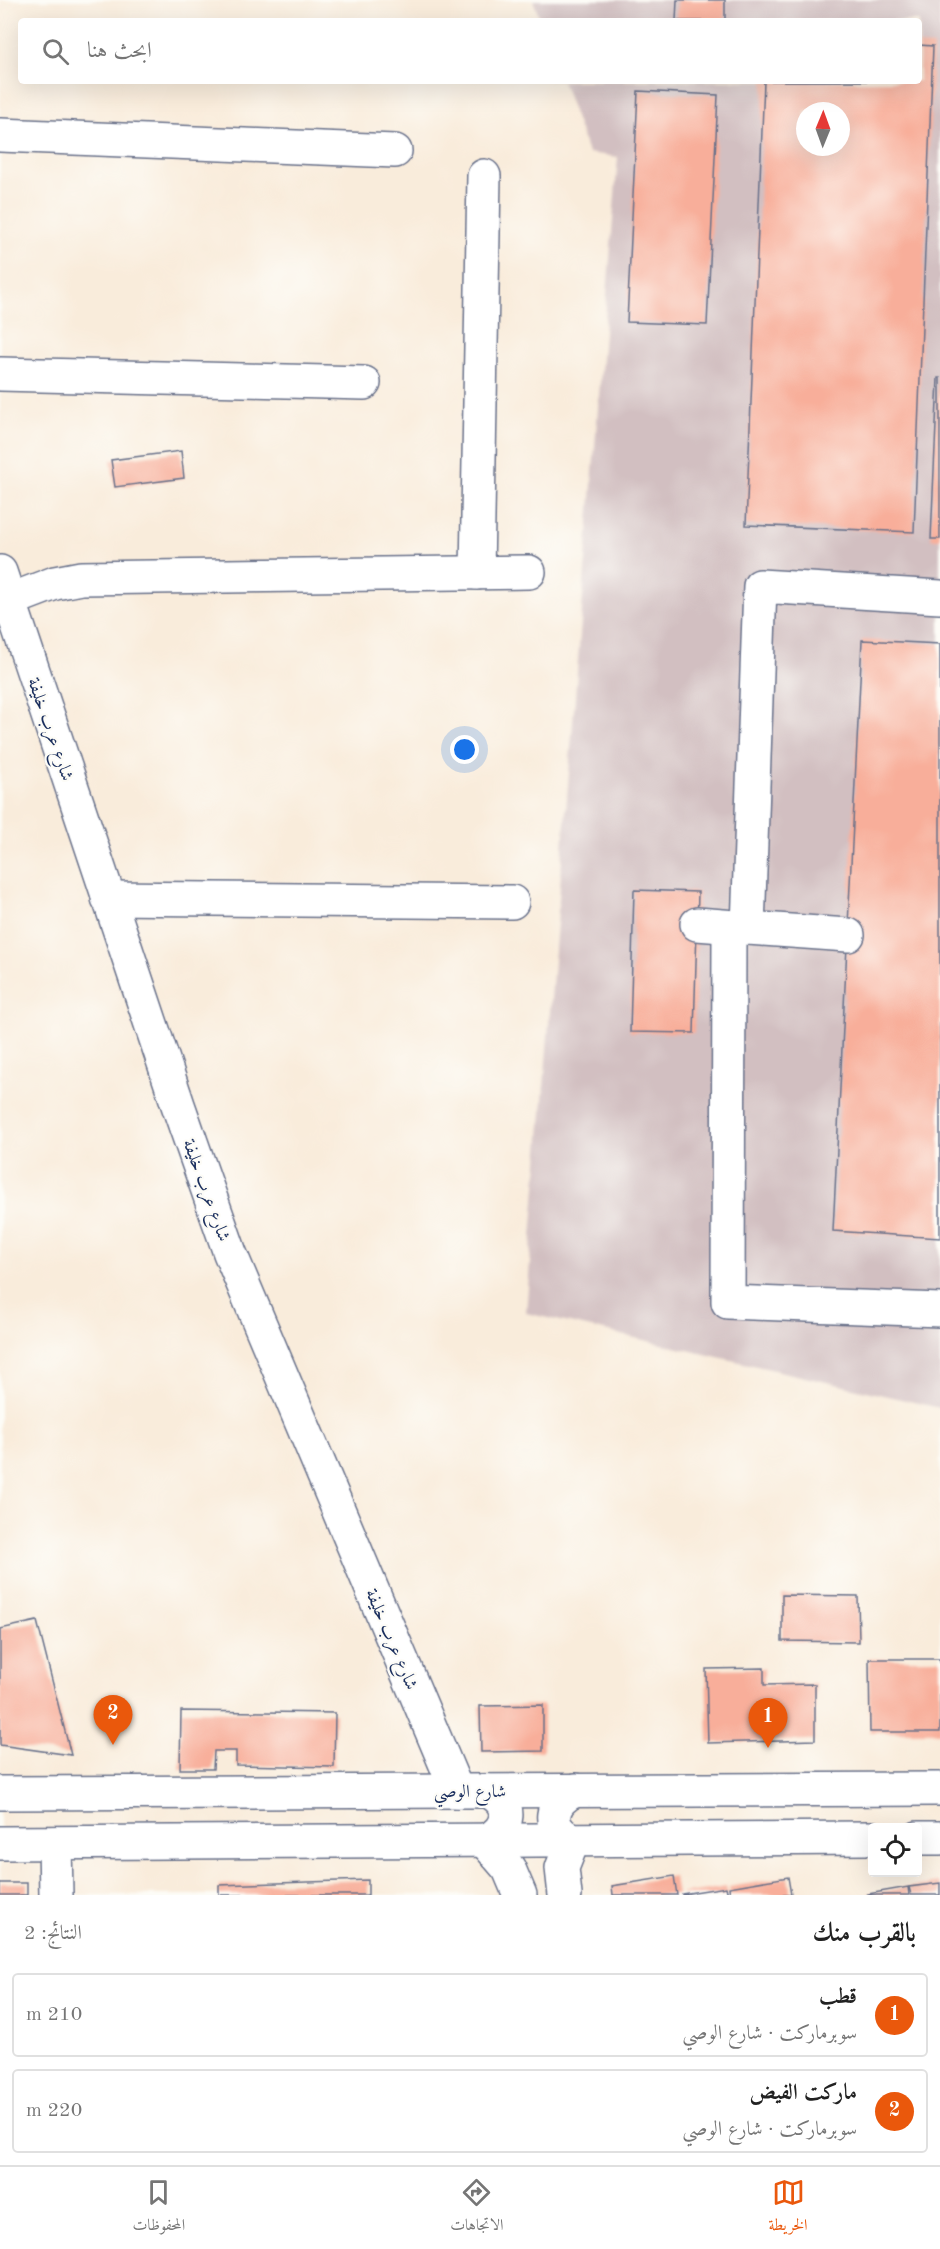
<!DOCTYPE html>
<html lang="ar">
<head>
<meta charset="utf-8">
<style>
  :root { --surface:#fff; --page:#f6f6f6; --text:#222; --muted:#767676; --line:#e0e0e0; --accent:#ea580c }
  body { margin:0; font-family:"Old Standard TT",Amiri,serif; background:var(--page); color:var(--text); direction:rtl }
  .controls { position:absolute; right:18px; bottom:18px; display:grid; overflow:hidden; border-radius:6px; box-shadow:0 6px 24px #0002 }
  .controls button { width:54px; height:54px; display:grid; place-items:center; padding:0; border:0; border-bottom:2px solid var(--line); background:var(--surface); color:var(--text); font:30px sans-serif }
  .compass { position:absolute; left:796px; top:102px; width:54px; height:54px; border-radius:50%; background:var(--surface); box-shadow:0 6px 24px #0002; rotate:1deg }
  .you { position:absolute; left:465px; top:750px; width:21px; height:21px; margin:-15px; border:4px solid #fff; border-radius:50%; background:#1a73e8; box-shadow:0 0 0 9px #1a73e833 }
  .badge { display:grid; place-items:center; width:39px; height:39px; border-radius:50%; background:var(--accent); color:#fff; font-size:20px; font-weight:700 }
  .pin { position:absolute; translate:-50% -50px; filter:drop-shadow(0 2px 3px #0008) }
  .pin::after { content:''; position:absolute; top:32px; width:21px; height:18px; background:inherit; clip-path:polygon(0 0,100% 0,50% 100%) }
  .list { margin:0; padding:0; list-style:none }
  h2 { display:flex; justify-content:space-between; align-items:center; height:78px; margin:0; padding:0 24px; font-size:26px }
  h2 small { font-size:20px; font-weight:400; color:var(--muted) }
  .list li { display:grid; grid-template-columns:39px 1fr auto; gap:18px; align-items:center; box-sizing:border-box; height:84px; margin:0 12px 12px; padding:0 12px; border:2px solid var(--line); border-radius:6px }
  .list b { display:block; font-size:22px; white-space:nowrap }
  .list p { margin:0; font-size:20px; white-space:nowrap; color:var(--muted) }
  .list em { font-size:20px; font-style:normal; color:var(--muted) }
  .icon { flex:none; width:33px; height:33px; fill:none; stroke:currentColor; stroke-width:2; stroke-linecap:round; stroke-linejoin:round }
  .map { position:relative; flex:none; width:940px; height:1895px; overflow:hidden; direction:ltr }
  .search { position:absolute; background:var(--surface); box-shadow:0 6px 24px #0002; left:18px; right:18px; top:18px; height:66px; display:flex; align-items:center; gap:15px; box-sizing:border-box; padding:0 21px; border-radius:6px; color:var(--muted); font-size:22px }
  .sheet { height:270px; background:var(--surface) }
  nav { display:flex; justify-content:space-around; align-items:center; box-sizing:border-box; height:84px; border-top:2px solid var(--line); background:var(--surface); font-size:16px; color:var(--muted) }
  nav a { display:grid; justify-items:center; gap:3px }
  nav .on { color:var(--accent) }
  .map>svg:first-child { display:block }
  .industrial { fill:#d2bfc1; fill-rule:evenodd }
  .building { fill:#f8ae9a; fill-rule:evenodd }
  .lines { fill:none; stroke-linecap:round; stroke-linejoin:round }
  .minor-casing { stroke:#69718a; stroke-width:36 }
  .minor { stroke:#fff; stroke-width:33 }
  .labels { text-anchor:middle; stroke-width:4.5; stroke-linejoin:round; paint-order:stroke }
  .street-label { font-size:18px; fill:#1b2f5e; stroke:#fdfcf7 }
</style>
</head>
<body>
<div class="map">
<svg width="940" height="1895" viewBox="0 0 940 1895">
  <rect width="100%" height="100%" fill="#fdfcf7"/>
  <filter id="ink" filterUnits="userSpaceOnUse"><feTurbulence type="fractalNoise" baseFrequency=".0167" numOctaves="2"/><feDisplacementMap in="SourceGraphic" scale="12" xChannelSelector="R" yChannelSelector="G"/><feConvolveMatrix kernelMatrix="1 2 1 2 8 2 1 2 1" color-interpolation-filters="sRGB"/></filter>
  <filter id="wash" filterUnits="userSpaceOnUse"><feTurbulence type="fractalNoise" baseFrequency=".008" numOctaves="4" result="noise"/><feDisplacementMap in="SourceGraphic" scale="24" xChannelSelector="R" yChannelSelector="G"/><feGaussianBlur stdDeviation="1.35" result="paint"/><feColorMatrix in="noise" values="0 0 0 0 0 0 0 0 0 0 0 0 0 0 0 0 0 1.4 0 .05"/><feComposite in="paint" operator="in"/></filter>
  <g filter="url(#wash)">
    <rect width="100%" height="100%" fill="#f9ecdb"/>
    <path class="industrial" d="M533,0H940V1408L526,1313L618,157L588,153L562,81H919V21H541ZM805,111H841V147H805Z"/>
    <g id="blocks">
      <g class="building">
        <path d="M677,0H725V21H676Z"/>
        <path d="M919,45L933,46L914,532L746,525L764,81H919ZM805,111H841V147H805Z"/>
        <path d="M638,91L718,95L707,325L627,322Z"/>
        <path d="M938,378H940V539H931Z"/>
        <path d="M181,451L184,478L115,487L111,460Z"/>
        <path d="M862,640L940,644V1238L833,1231Z"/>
        <path d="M634,890L698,892L694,1033L630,1032Z"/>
        <path d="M782,1595L858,1596L859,1642L782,1641Z"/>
        <path d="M37,1621L71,1755L0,1745V1629Z"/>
        <path d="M869,1659H940V1732H870Z"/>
        <path d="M764,1668V1685L815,1684V1740L708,1743L706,1669Z"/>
        <path d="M543,1705V1751L481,1752L480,1706Z"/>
        <path d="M181,1711L335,1713L334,1767L236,1765V1751H214L213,1769H180Z"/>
        <path d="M674,1876L677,1895H613L612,1886Z"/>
        <path d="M788,1877L791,1895H730L729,1887Z"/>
        <path d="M368,1880V1895H219V1885Z"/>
        <rect x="0" y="1883" width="27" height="12"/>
        <path d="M940,1883V1895H911L909,1887Z"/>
        <path d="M726,1887L728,1895H682V1894Z"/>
        <path d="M908,1887L909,1895H869L868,1894Z"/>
      </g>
    </g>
  </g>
  <g filter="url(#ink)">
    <use href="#blocks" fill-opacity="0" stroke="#69718a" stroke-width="1.5"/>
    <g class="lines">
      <g class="minor-casing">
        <g id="minor">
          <path d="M0,135L395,151"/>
          <path d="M0,374L364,383"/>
          <path d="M0,572L178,1105L230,1253L457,1791"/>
          <path d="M477,573L484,176"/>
          <path d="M8,601L55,583L81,578L529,572"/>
          <path d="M108,898L512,902"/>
          <path d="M697,924L748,928"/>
          <path d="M729,927L728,1302L940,1310"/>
          <path d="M848,935L748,928L760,586L940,597"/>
          <path d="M487,1791C514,1802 511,1830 485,1841L509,1869L520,1895"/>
          <path d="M0,1793L940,1789"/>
          <path d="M918,1838H940"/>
          <path d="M0,1843L872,1838"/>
          <path d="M55,1843L56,1895"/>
          <path d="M565,1895L562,1868L573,1840C544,1829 550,1800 576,1790"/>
        </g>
      </g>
      <use href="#minor" class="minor"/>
    </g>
  </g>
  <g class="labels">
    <g class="street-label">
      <text transform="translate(51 729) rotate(71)" y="6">شارع عرب خليفة</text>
      <text transform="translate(207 1190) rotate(70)" y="6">شارع عرب خليفة</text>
      <text transform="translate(392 1639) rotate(67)" y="6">شارع عرب خليفة</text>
      <text x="470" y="1797">شارع الوصي</text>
    </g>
  </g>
</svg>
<div class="controls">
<button><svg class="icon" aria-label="locate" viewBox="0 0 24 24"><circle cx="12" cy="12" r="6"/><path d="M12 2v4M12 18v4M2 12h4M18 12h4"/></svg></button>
</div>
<svg class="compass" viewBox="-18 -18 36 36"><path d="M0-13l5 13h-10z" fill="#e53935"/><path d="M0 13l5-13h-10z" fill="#767676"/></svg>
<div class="you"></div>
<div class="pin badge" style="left:768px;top:1748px">1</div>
<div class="pin badge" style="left:113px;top:1745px">2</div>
<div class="search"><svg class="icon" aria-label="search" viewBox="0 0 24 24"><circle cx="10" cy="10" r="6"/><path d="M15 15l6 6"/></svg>ابحث هنا</div>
</div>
<section class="sheet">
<h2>بالقرب منك<small>النتائج: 2</small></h2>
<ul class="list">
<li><span class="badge">1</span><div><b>قطب</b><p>سوبرماركت · شارع الوصي</p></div><em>210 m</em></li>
<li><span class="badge">2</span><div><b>ماركت الفيض</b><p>سوبرماركت · شارع الوصي</p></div><em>220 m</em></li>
</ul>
</section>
<nav>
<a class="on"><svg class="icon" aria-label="map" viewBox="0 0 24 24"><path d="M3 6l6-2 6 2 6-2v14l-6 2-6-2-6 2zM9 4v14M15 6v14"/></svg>الخريطة</a>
<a><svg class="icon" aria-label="directions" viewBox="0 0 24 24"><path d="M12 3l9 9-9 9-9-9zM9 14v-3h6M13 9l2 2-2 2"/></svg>الاتجاهات</a>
<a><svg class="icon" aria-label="saved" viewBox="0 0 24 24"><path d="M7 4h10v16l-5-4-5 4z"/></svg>المحفوظات</a>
</nav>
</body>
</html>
